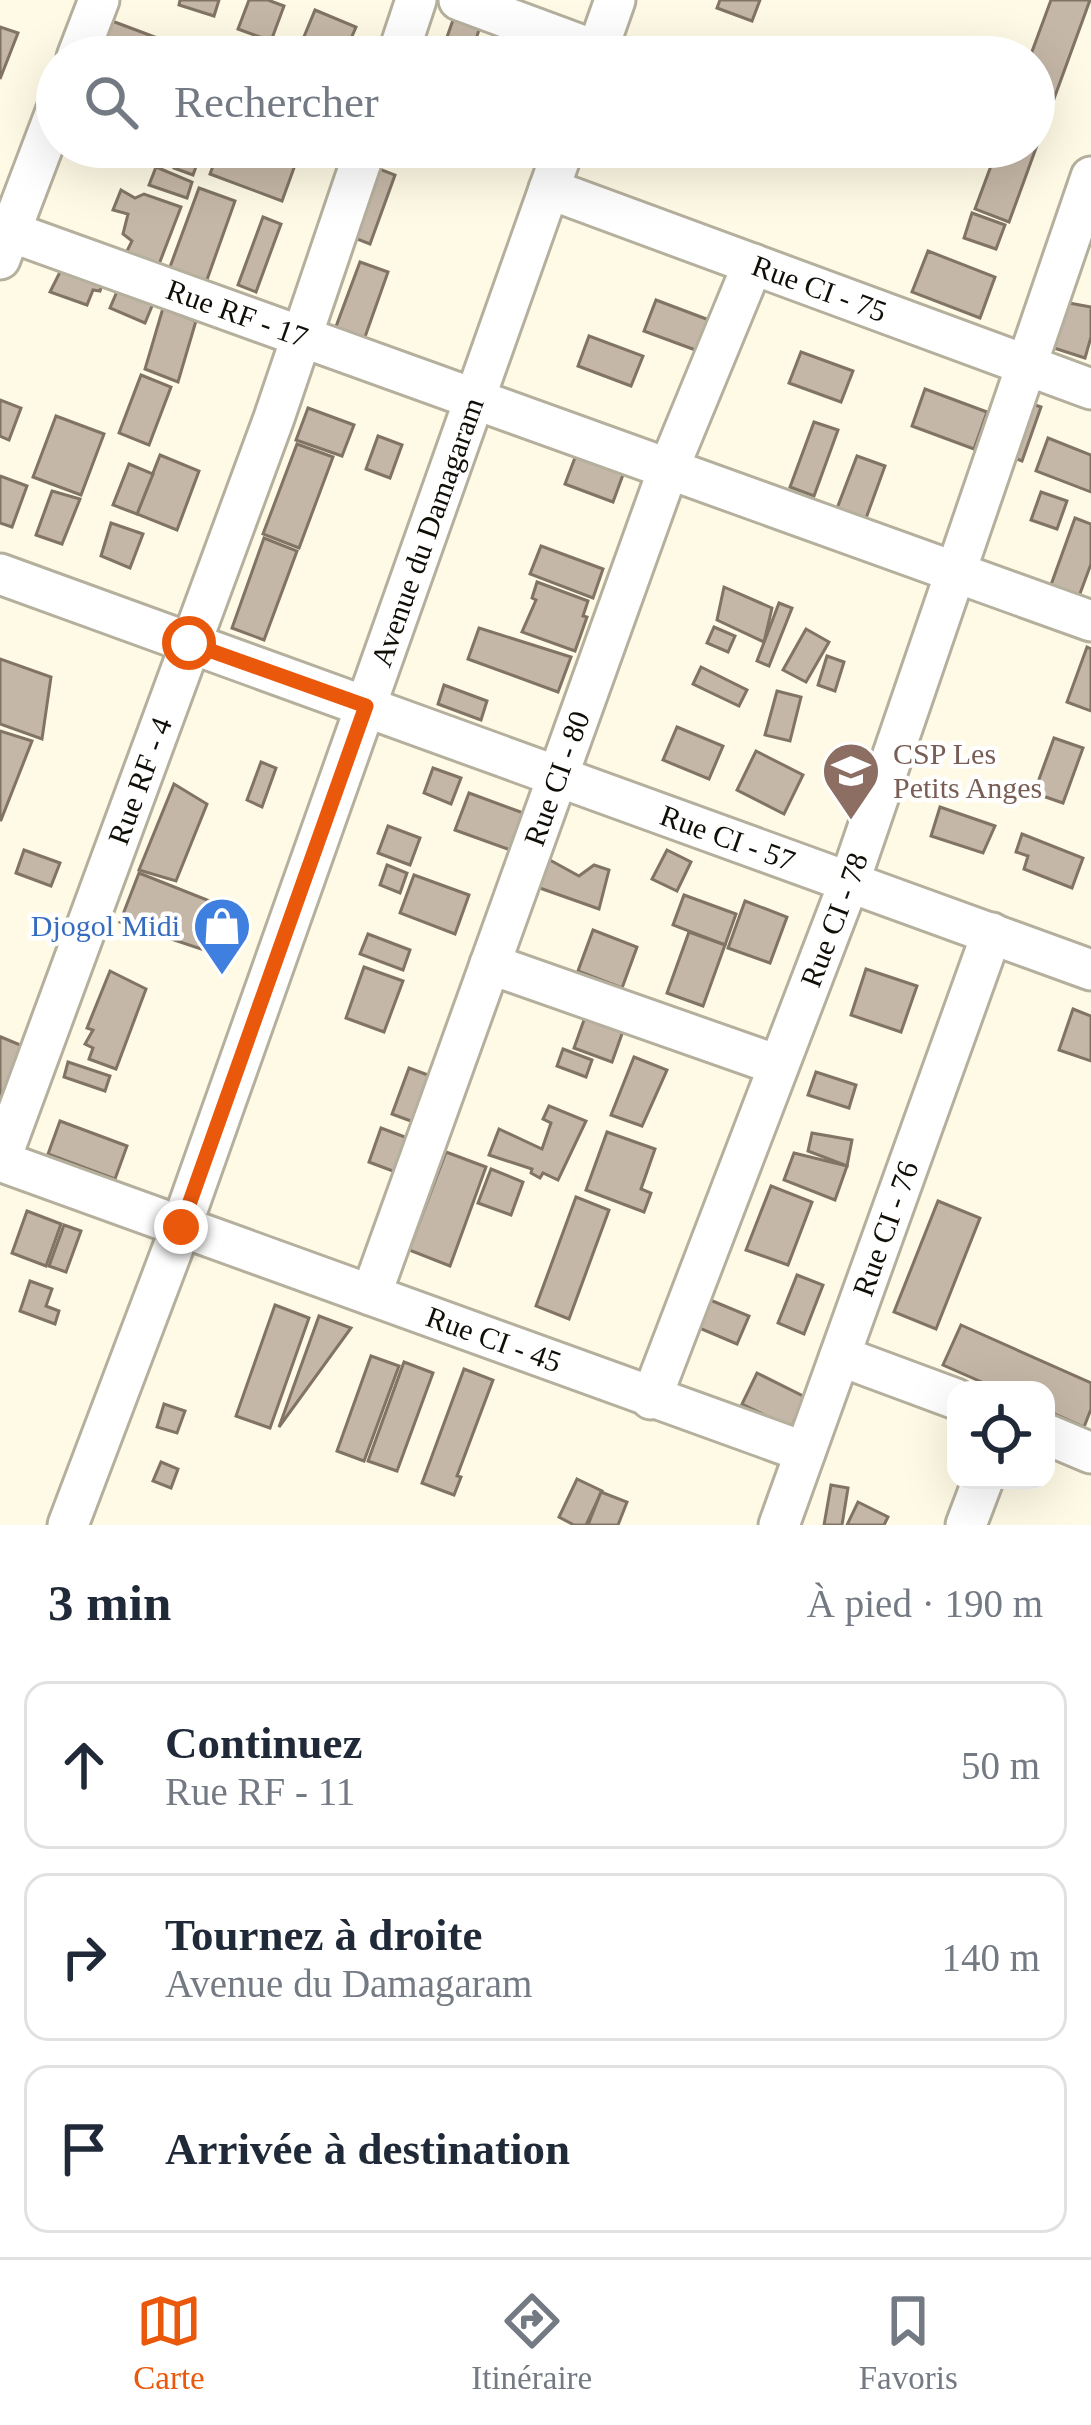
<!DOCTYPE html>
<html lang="fr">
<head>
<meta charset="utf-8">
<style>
  :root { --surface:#fff; --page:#f2f2f3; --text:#1f2937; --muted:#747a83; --line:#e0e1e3; --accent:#ea580c }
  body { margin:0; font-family:"Times New Roman",serif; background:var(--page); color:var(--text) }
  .controls { position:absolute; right:36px; bottom:36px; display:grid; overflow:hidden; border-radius:24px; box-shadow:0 12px 48px #0002 }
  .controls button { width:108px; height:108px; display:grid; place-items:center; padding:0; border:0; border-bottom:3px solid var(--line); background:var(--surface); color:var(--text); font:60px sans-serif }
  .stop { position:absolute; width:36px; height:36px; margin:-27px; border:9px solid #ea580c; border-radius:50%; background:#fff }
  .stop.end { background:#ea580c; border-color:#fff; box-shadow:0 3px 12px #0008 }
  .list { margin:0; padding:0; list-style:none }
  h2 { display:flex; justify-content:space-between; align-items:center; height:156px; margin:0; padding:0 48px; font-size:51px }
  h2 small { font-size:39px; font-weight:400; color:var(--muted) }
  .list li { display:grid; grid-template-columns:78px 1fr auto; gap:36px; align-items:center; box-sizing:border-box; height:168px; margin:0 24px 24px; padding:0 24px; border:3px solid var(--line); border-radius:24px }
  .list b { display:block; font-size:45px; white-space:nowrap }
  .list p { margin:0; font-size:39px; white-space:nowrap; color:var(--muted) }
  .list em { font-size:39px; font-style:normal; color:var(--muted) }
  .icon { flex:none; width:66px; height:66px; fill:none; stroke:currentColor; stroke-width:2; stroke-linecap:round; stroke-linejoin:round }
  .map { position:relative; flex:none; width:1091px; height:1525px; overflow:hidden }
  .search { position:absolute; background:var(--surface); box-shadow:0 12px 48px #0002; left:36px; right:36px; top:36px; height:132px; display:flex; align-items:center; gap:30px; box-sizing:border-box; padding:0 42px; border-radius:66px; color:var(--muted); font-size:45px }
  .sheet { height:732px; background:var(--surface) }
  nav { display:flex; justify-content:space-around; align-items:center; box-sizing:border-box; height:168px; border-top:3px solid var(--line); background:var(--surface); font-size:33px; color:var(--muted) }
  nav a { display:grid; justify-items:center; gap:6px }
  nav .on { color:var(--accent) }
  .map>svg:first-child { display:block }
  .building { fill:#c5b7a7; stroke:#817465; stroke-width:3 }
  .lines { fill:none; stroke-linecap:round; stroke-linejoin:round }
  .minor-casing { stroke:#b5b09d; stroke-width:45 }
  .minor { stroke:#fff; stroke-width:39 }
  .route { stroke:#ea580c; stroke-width:15 }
  .labels { text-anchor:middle; stroke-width:9; stroke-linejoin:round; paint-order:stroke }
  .street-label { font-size:30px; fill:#100e07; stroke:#fff }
  .education-label { font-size:30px; fill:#785e54; stroke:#fff; text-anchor:start }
  .shop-label { font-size:30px; fill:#366cbe; stroke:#fff; text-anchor:end }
</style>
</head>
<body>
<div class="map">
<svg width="1091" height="1525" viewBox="0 0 1091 1525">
  <rect width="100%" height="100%" fill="#fffae5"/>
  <g class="building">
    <path d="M180,0H219L214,16L179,5Z"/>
    <path d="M249,0H268L284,6L271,41L238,29Z"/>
    <path d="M720,0H760L752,21L717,8Z"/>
    <path d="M1051,0H1090L1009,222L975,209L998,147H1034V57H1030Z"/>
    <path d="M459,3L485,12L470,57H440Z"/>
    <path d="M315,10L356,27L343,57H332L301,44Z"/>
    <path d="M104,18L208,57H92Z"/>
    <path d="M0,27L18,33L0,79Z"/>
    <path d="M181,147H203L193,175L174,168Z"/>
    <path d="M220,147H279L299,154L282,201L210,174Z"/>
    <path d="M364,163L395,175L370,244L339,232Z"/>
    <path d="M156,167L192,182L187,198L149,185Z"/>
    <path d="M199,188L235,201L204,288L167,275Z"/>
    <path d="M121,190L135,198L144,194L181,207L156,272L123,259L132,241L123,234L128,214L113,210Z"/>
    <path d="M972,213L1005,225L996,249L964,238Z"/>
    <path d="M263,217L281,224L256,292L238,285Z"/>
    <path d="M928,251L995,277L980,318L912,292Z"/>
    <path d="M66,260L106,272L100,291L93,290L87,305L50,292Z"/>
    <path d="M360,262L388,272L360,351L331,340Z"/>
    <path d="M124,275L159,289L145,323L110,308Z"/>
    <path d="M656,300L709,320L698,351L644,331Z"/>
    <path d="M1069,303L1091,307V337L1085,358L1054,348Z"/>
    <path d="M163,308L196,321L178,382L145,369Z"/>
    <path d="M589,336L643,356L631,386L578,366Z"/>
    <path d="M801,352L853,371L841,402L789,383Z"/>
    <path d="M141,375L171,387L149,445L119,433Z"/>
    <path d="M925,389L987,412L974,449L912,426Z"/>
    <path d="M0,400L21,408L9,440L0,436Z"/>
    <path d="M1024,401L1041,407L1022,461L1005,454Z"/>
    <path d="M308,408L354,425L342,456L296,440Z"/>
    <path d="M56,416L104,434L81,495L33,477Z"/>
    <path d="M814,422L838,430L814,496L790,487Z"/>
    <path d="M378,436L402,445L390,478L366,469Z"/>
    <path d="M1048,438L1091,455V492L1036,471Z"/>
    <path d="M297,444L333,457L299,548L263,534Z"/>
    <path d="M160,455L199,471L177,530L137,514Z"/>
    <path d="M576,455L624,472L613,502L565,484Z"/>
    <path d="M857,456L885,466L865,521L836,511Z"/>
    <path d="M129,464L153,474L137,514L113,505Z"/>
    <path d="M0,476L27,486L12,527L0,523Z"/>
    <path d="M52,491L80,499L62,544L36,535Z"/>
    <path d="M1041,492L1067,501L1057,529L1031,520Z"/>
    <path d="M1075,518L1091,524V564L1075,607L1047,596Z"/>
    <path d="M111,523L143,534L130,568L101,556Z"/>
    <path d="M264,538L297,551L264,640L232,628Z"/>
    <path d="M541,546L603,569L593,598L530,574Z"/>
    <path d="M537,582L588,601L583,616L587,617L575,651L522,632L536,600L532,598Z"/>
    <path d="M724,587L772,608L764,642L717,620Z"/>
    <path d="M779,603L792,608L769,666L757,661Z"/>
    <path d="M714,627L735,636L728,652L707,643Z"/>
    <path d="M479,628L571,657L558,692L468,659Z"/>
    <path d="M806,629L829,642L806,682L783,670Z"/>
    <path d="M1087,647L1091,649V711L1067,702Z"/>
    <path d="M827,656L844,662L835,691L818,685Z"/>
    <path d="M0,659L51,677L42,739L0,724Z"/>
    <path d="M701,667L747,690L739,706L693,684Z"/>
    <path d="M444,685L487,701L481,720L438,704Z"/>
    <path d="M777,691L801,697L790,741L765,735Z"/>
    <path d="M677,727L723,746L709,779L663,760Z"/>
    <path d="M0,731L32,741L1,820H0Z"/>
    <path d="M1054,738L1083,748L1063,803L1034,793Z"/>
    <path d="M756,751L803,775L784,814L737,790Z"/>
    <path d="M261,762L276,768L262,807L247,800Z"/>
    <path d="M433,768L461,778L451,804L424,793Z"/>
    <path d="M174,784L207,804L176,881L139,870Z"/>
    <path d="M469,793L526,814L513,851L455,830Z"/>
    <path d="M940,807L995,826L983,853L931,836Z"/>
    <path d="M388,826L420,838L410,865L378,853Z"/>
    <path d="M1022,834L1083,858L1072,888L1024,869L1028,856L1016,852Z"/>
    <path d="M24,850L60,863L51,886L16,873Z"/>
    <path d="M667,850L691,862L677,891L652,879Z"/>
    <path d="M548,859L579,876L594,865L609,870L599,909L537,887Z"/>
    <path d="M387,865L407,873L400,893L380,885Z"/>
    <path d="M139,873L230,909L210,952L120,922Z"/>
    <path d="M414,875L469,895L455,934L400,913Z"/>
    <path d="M684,895L736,914L725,945L673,925Z"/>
    <path d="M745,901L787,917L770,963L728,948Z"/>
    <path d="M593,930L637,947L622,988L578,971Z"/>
    <path d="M689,932L725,945L703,1006L667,993Z"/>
    <path d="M368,934L410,950L403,970L360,954Z"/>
    <path d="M364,967L403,981L384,1032L346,1018Z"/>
    <path d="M866,969L917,986L901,1032L851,1015Z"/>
    <path d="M110,971L146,989L116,1069L89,1059L93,1048L85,1044L93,1030L87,1028Z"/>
    <path d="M590,1003L628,1017L612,1062L574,1048Z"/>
    <path d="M1073,1009L1091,1016V1061L1059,1050Z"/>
    <path d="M1,1037L30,1049L0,1105V1039Z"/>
    <path d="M563,1049L592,1060L586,1077L557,1066Z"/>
    <path d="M634,1057L667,1070L642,1126L611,1115Z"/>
    <path d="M68,1062L110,1076L105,1091L64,1077Z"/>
    <path d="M409,1068L444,1081L427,1127L392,1114Z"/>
    <path d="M816,1072L856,1085L849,1108L808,1095Z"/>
    <path d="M549,1106L586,1121L558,1180L543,1173L540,1178L531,1173L532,1169L489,1155L499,1129L542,1149L551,1123L543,1119Z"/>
    <path d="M60,1121L127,1146L115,1179L48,1154Z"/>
    <path d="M381,1128L418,1142L406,1176L369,1162Z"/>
    <path d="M607,1132L655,1149L641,1189L651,1193L644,1212L586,1190Z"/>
    <path d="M812,1133L852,1140L847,1166L808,1151Z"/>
    <path d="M446,1152L486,1167L450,1266L409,1250Z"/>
    <path d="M794,1153L847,1166L835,1200L784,1180Z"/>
    <path d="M491,1169L523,1182L511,1215L478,1203Z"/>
    <path d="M771,1186L812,1202L788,1265L746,1250Z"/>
    <path d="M576,1197L609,1210L569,1319L536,1306Z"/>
    <path d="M938,1201L980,1218L936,1329L894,1312Z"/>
    <path d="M27,1211L61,1224L46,1266L12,1253Z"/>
    <path d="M64,1225L81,1231L66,1272L49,1266Z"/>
    <path d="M797,1275L823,1285L804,1334L778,1323Z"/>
    <path d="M30,1281L52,1289L46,1306L59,1311L55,1324L20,1311Z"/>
    <path d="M703,1297L749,1316L737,1344L692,1325Z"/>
    <path d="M275,1305L309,1318L270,1428L236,1416Z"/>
    <path d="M319,1316L351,1328L279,1427Z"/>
    <path d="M961,1325L1091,1383V1409L1084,1427L1046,1410V1390H1000L943,1365Z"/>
    <path d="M371,1356L399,1366L364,1461L337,1451Z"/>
    <path d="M404,1362L433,1373L397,1471L368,1461Z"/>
    <path d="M464,1369L493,1380L457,1476L461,1477L454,1495L422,1483Z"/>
    <path d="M757,1373L805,1397L791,1428L742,1404Z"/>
    <path d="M164,1404L185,1411L177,1433L157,1427Z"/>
    <path d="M161,1462L178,1469L171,1488L153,1481Z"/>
    <path d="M577,1479L602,1491L586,1525H574L559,1517Z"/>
    <path d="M831,1485L848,1488L842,1525H824Z"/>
    <path d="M601,1492L627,1502L618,1525H588Z"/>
    <path d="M858,1502L888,1517L884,1525H847Z"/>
  </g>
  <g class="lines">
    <g class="minor-casing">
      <g id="minor">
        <path d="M459,0L597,51"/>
        <path d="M77,57L99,0"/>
        <path d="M397,57L416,0"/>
        <path d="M595,57L615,0"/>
        <path id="s1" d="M549,189L1091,389"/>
        <path id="s2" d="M0,228L1091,621"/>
        <path d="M0,259L57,109"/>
        <path id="s3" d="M0,574L1091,970"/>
        <path d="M490,964L777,1065"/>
        <path id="s4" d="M0,1161L274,418L366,147"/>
        <path id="s5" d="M0,1161L805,1452"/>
        <path id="s6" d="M371,1295L668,470L753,264"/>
        <path d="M840,1356L956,1399"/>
        <path id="s7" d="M651,1399L850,880L1091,177"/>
        <path d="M1046,1434L1091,1453"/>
        <path id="s8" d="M68,1525L181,1227L564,147"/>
        <path id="s9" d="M779,1525L992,933"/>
        <path d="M966,1525L983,1480"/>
      </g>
    </g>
    <use href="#minor" class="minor"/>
  </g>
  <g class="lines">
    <path class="route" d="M181,1227L366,706L189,643"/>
  </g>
  <defs>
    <g id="school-pin" transform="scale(3)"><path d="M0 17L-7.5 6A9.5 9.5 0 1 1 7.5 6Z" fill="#8d6e63" stroke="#fff"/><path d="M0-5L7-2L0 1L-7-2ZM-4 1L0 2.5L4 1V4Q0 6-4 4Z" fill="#fff"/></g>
    <g id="shop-pin" transform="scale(3)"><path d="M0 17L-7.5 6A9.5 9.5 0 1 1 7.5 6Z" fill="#3f7fe0" stroke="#fff"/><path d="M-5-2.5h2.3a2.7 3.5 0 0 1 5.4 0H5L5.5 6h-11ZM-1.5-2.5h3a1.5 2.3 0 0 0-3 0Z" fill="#fff"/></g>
  </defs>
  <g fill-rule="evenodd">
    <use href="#school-pin" x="851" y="771"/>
    <use href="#shop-pin" x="222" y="926"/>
  </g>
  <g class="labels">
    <g class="street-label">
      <text dy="10" stroke="none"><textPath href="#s1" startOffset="288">Rue CI - 75</textPath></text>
      <text dy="10" stroke="none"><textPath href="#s2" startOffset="252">Rue RF - 17</textPath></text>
      <text dy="10" stroke="none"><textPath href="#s8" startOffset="1056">Avenue du Damagaram</textPath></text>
      <text dy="10" stroke="none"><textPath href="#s6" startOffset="549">Rue CI - 80</textPath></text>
      <text dy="10" stroke="none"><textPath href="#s4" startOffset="405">Rue RF - 4</textPath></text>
      <text dy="10" stroke="none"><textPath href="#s3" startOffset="774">Rue CI - 57</textPath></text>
      <text dy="10" stroke="none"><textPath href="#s7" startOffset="513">Rue CI - 78</textPath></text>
      <text dy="10" stroke="none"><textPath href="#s9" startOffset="315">Rue CI - 76</textPath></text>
      <text dy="10" stroke="none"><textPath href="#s5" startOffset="525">Rue CI - 45</textPath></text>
    </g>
    <g class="education-label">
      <text x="893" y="764">CSP Les<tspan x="893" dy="34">Petits Anges</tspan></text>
    </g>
    <g class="shop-label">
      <text x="180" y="936">Djogol Midi</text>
    </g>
  </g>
</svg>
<div class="controls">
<button><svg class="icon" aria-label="locate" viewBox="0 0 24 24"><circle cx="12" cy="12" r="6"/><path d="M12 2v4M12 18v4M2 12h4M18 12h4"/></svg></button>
</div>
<div class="stop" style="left:189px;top:643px"></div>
<div class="stop end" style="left:181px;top:1227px"></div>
<div class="search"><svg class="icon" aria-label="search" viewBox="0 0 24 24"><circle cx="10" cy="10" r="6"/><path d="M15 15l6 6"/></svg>Rechercher</div>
</div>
<section class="sheet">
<h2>3 min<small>À pied · 190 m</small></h2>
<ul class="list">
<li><svg class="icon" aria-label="ahead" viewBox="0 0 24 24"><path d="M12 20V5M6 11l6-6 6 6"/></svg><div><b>Continuez</b><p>Rue RF - 11</p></div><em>50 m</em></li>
<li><svg class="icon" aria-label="right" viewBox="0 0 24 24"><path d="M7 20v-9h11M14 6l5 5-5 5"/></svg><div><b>Tournez à droite</b><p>Avenue du Damagaram</p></div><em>140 m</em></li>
<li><svg class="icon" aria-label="arrive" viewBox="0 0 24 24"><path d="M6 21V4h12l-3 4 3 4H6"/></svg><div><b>Arrivée à destination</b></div></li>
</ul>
</section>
<nav>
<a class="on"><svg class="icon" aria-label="map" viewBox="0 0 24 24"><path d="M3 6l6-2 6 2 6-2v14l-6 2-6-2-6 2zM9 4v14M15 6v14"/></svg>Carte</a>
<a><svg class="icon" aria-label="directions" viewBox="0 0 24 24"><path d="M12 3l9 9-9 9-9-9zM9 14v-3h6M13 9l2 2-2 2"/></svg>Itinéraire</a>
<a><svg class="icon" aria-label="saved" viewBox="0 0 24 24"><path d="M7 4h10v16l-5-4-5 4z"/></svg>Favoris</a>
</nav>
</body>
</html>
